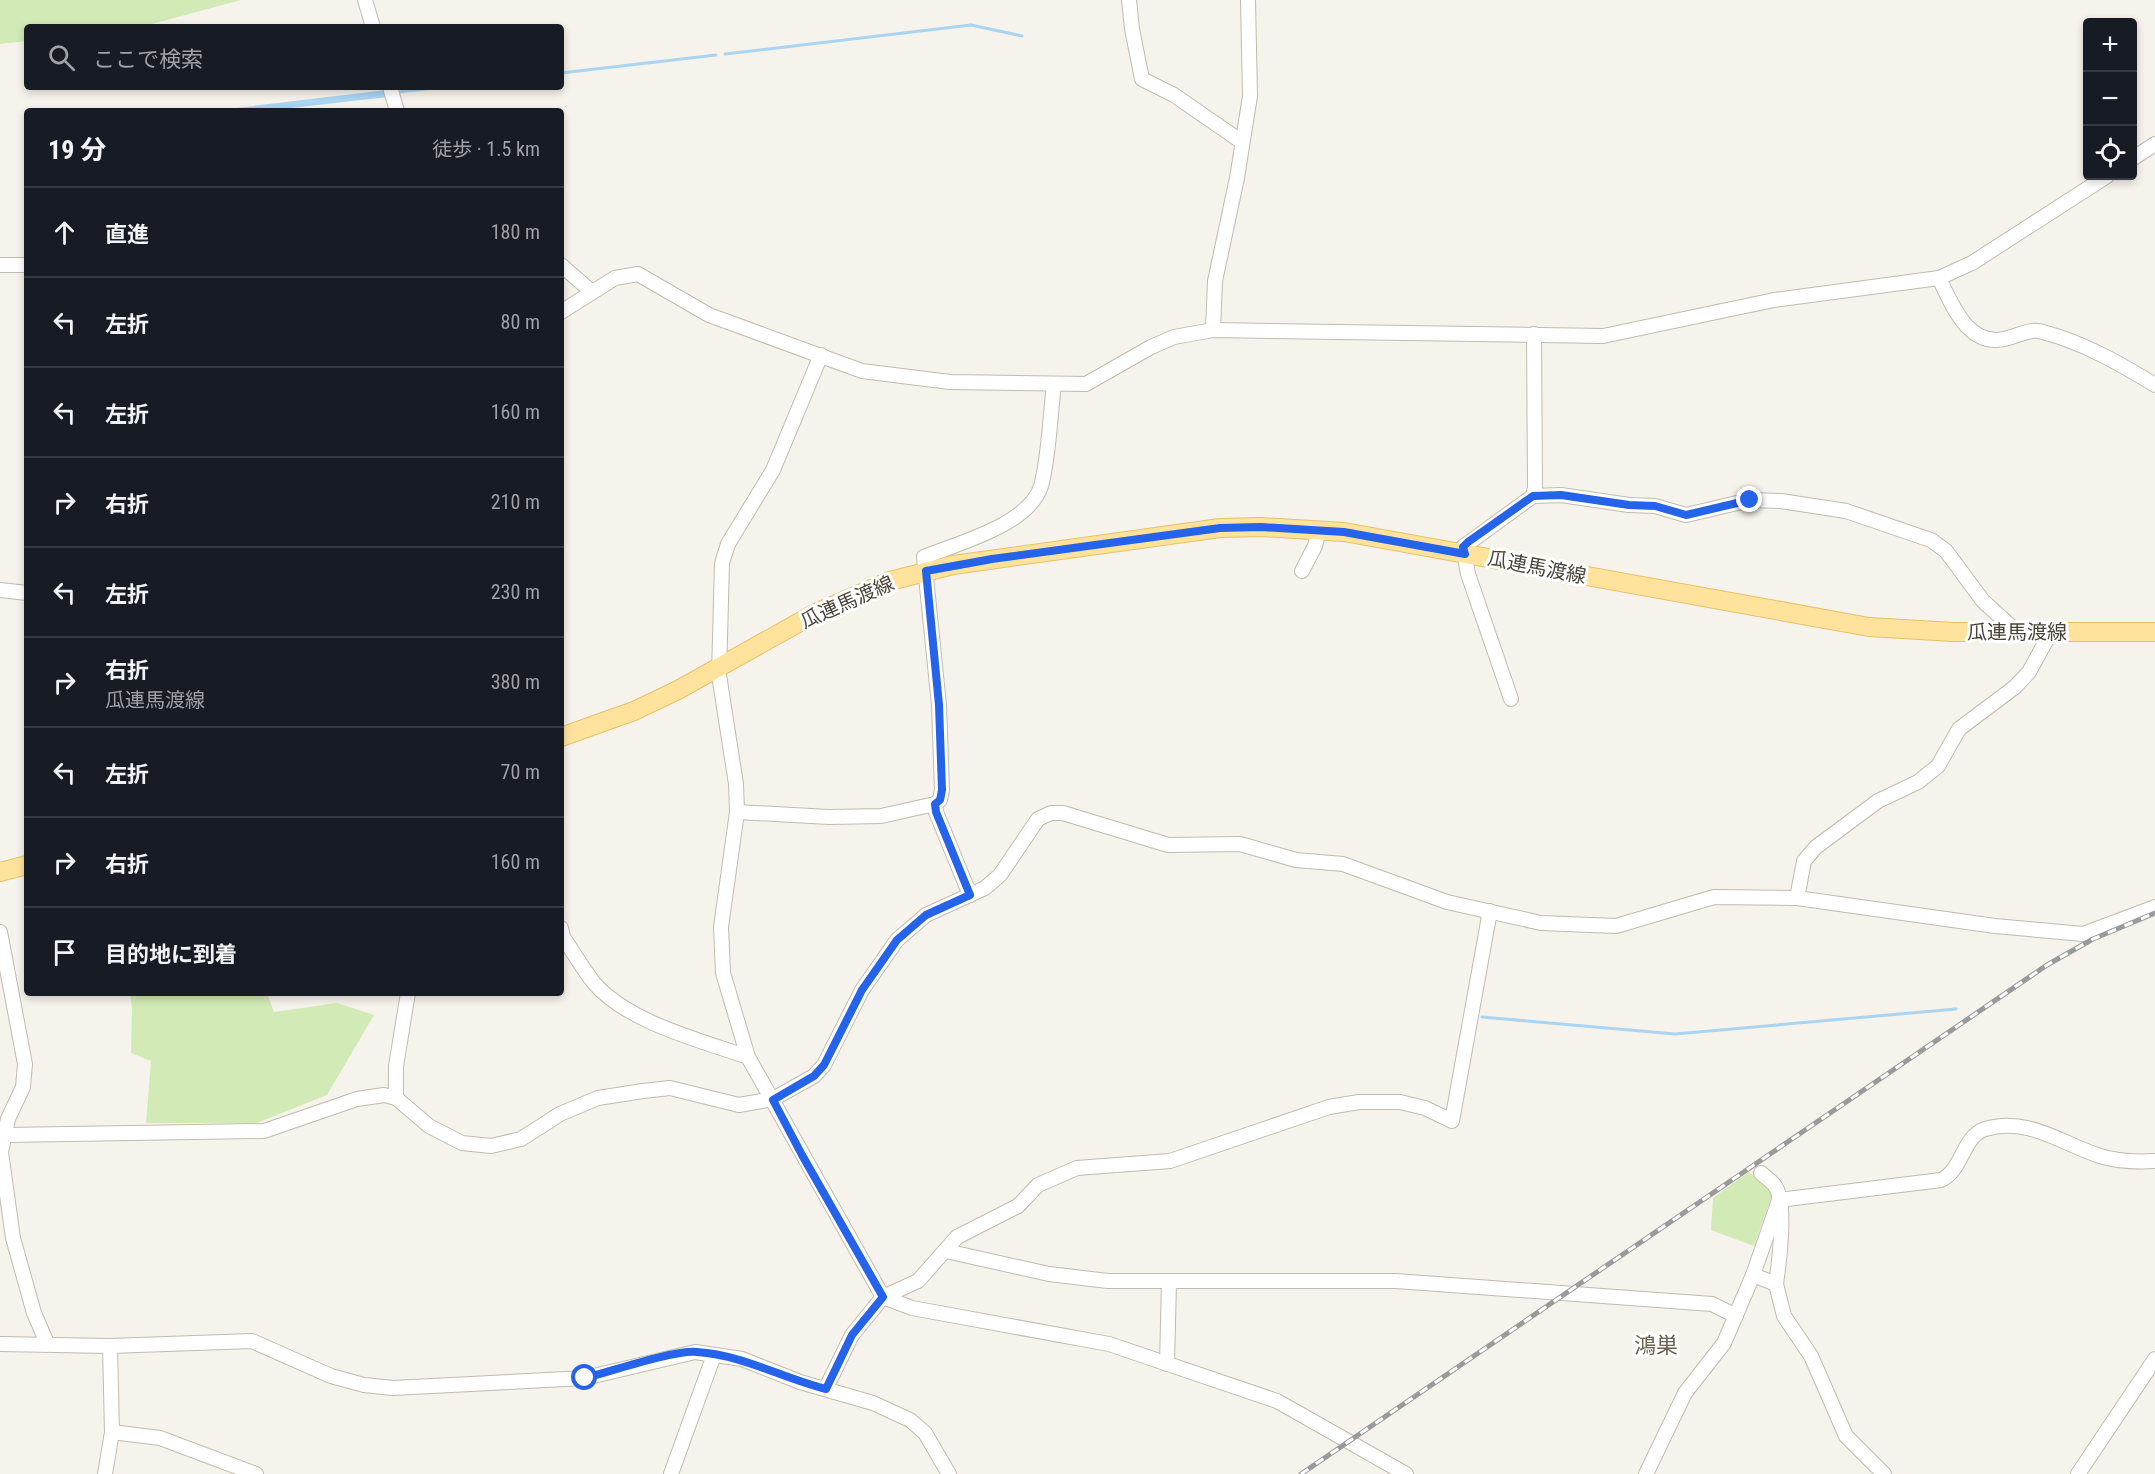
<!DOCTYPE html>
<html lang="ja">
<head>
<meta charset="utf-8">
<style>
  :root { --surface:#171b24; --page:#242831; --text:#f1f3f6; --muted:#9ea1a6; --line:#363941 }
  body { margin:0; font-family:"Roboto Condensed","Noto Sans JP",sans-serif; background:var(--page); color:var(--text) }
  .controls { position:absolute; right:18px; top:18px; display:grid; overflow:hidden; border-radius:6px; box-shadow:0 3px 9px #0003 }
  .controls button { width:54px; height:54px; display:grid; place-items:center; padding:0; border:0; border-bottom:2px solid var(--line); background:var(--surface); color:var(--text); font:30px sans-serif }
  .stop { position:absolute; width:18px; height:18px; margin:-14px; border:4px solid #2563eb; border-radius:50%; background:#fff }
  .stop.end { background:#2563eb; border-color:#fff; box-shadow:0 2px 6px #0008 }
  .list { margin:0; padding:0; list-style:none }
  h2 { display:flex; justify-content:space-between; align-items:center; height:78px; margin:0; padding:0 24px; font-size:26px }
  h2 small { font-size:20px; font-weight:400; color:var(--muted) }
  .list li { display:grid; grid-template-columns:39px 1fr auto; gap:18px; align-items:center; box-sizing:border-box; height:90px; padding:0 24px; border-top:2px solid var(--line) }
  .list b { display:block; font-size:22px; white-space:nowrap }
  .list p { margin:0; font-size:20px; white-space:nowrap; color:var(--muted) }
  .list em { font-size:20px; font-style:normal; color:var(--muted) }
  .icon { flex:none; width:33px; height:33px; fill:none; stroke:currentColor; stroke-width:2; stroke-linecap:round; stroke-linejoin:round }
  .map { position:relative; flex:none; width:2155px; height:1474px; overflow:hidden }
  .search { position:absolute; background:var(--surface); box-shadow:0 3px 9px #0003; left:24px; top:24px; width:540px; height:66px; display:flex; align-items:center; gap:15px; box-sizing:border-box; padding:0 21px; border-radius:6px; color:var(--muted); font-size:22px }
  .panel { position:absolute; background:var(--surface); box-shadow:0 3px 9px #0003; left:24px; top:108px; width:540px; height:888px; border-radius:6px }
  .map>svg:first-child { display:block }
  .green { fill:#d2eab5 }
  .water { fill:#a9d4f2 }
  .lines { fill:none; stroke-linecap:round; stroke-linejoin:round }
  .stream { stroke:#a9d4f2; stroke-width:3 }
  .minor-casing { stroke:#c2bbae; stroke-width:16 }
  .major-casing { stroke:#e6c16a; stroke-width:20 }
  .minor { stroke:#fff; stroke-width:14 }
  .major { stroke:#ffe39c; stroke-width:18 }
  .rail-casing { stroke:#9a9a9a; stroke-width:5 }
  .rail { stroke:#fff; stroke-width:3; stroke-dasharray:9; stroke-linecap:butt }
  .route { stroke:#2563eb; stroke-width:8 }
  .labels { text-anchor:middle; stroke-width:6; stroke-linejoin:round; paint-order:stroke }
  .street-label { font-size:20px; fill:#4b4439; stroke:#fff }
  .quarter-label { font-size:22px; fill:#6e6250; stroke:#fff }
</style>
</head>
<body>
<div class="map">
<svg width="2155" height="1474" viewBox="0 0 2155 1474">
  <rect width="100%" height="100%" fill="#f6f3ec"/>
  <g class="green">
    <path d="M0,0H241L152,24L127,27H27V41L0,44Z"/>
    <path d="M130,993H267L274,1012L337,1003L374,1015L327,1095L257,1123H146L151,1061L131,1053L132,1009Z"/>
    <path d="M1749,1172L1773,1192L1754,1246L1711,1230L1713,1198Z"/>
  </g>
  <path class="water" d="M387,90L388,97L264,111H211Z"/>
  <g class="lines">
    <g class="stream">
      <path d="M725,54L971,25L1022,36"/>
      <path d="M561,73L716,55"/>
      <path d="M398,92L441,87"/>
      <path d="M1482,1017L1675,1034L1956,1009"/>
    </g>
    <g class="minor-casing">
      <g id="minor">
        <path d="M365,0L373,27"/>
        <path d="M1129,0L1132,29L1142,79L1174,95L1242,142"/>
        <path d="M390,87L397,111"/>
        <path d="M2132,159L2155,144"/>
        <path d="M0,265H27"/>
        <path d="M561,265L592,292"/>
        <path d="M1939,278C1952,305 1969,350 2008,338C2020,335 2031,328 2043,332C2084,343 2119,363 2155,385"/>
        <path d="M561,312L615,278L638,274L709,315L862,371L950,382L1086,384L1151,347L1174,337L1213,330L1603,336L1774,300L1939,278L1972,263L2107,176"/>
        <path d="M1213,330L1215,281L1237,178L1250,96L1248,0"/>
        <path d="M821,355L773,470L728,544L722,563L719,675L736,784L737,812L721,927L723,973L748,1057L883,1297L912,1308L1109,1344L1277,1401L1406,1474"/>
        <path d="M1533,496L1535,488L1534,334"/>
        <path d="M1302,571L1315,546L1319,530"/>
        <path d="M0,590L27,593"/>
        <path d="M1511,699L1468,574L1463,547L1533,496L1561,495L1629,505L1655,506L1686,515L1750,500L1781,501L1846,511L1931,540L1946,551L1983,601L2017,632"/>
        <path d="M935,804L936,812L970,895"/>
        <path d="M737,812L829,817L881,816L935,804L940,800L942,790L939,705L924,557C958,543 1029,525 1041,486C1049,458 1050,415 1054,385"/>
        <path d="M1797,898L1804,861L1816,847L1878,801L1918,782L1938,766L1959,729L2015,687L2029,672L2051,632"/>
        <path d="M561,928L563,937C573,952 583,969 594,983C627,1022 702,1041 748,1057"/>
        <path d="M0,932L25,1064L23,1087L8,1119L1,1152L13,1238L34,1313L47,1343"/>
        <path d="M396,1098V1066L408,993"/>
        <path d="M6,1135L264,1131L357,1099L384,1095L396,1098L429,1126L462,1143L491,1146L521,1139L560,1114L598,1098L643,1091L670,1088L739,1105L773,1099L814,1076L824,1065L862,990L897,940L926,915L985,888L1000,875L1038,819L1051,813H1063L1168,845L1240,844L1296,860L1343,864L1447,902L1541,923L1616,926L1714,897L1797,898L1995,926L2083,934L2155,907"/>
        <path d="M1761,1173C1765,1177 1772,1181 1775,1186C1787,1202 1779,1264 1776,1284"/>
        <path d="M1779,1200L1941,1180C1963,1170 1962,1137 1985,1129C2028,1116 2062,1144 2100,1156C2118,1162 2136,1162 2155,1161"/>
        <path d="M946,1251L1049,1274L1108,1281H1396L1712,1304L1736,1316"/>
        <path d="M1753,1275L1776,1284L1784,1316L1811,1356L1846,1436L1884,1474"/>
        <path d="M0,1344L110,1346L252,1341L331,1376L364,1385L393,1388L585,1378L695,1352L742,1359L800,1382L873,1403L910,1420L925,1433L949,1474"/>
        <path d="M1167,1364L1169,1282"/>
        <path d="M826,1388L852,1335L883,1297L918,1281L957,1237L1018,1206L1038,1185L1077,1168L1170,1161L1329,1107L1359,1102H1400L1425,1108L1452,1121L1490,911"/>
        <path d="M112,1432L160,1438L256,1474"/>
        <path d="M105,1474L112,1432L110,1346"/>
        <path d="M671,1474L714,1355"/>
        <path d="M1646,1474L1685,1393L1724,1343L1753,1275L1779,1200"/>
        <path d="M2078,1474L2155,1359"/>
      </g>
    </g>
    <g class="major-casing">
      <g id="major">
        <path d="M561,737L634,711L678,690L816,613L890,581L953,565L1220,528L1261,527L1344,532L1869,627L1953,632H2155"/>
        <path d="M0,872L27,865"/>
      </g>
    </g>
    <use href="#minor" class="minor"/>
    <use href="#major" class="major"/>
    <g class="rail-casing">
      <path id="rail" d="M1301,1474L2047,965L2093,939L2155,913"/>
    </g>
    <use href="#rail" class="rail"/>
  </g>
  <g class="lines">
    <path class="route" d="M585,1378C612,1371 673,1350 697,1352C743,1355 782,1378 826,1389L852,1335L883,1297L802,1155L773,1100L814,1076L824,1065L862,990L897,940L926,915L970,895L936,812L935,804L940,800L942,790L939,705L926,571L992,559L1220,528L1261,527L1344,532L1465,554L1463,547L1468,542L1533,496L1561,495L1629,505L1655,506L1686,515L1750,500"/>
  </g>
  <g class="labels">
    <g class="street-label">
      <text transform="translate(1537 567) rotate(11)" y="7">瓜連馬渡線</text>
      <text transform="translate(847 602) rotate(-24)" y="7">瓜連馬渡線</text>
      <text x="2017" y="639">瓜連馬渡線</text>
    </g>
    <g class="quarter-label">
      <text x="1656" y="1353">鴻巣</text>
    </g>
  </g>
</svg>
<div class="controls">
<button>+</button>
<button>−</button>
<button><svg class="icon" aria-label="locate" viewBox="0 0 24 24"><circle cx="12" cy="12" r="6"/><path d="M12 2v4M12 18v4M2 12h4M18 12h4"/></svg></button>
</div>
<div class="stop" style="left:585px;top:1378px"></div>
<div class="stop end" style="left:1750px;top:500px"></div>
<div class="search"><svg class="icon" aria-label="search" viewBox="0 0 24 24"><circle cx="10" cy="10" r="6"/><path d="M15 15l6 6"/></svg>ここで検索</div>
<section class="panel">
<h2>19 分<small>徒歩 · 1.5 km</small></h2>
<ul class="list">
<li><svg class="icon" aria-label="ahead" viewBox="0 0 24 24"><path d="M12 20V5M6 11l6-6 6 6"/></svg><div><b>直進</b></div><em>180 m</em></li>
<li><svg class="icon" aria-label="left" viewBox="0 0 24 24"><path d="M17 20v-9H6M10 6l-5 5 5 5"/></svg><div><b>左折</b></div><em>80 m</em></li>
<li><svg class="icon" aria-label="left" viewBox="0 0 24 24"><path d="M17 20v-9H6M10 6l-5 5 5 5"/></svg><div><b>左折</b></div><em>160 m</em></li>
<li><svg class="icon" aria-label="right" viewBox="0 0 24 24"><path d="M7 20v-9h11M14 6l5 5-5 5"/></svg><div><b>右折</b></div><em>210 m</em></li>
<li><svg class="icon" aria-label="left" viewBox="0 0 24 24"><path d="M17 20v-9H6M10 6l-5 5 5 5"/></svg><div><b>左折</b></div><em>230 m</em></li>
<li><svg class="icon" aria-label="right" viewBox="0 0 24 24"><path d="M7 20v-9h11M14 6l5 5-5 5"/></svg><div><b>右折</b><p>瓜連馬渡線</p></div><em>380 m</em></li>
<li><svg class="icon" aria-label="left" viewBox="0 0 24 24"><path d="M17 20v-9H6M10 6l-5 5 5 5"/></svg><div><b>左折</b></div><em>70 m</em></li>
<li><svg class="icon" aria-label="right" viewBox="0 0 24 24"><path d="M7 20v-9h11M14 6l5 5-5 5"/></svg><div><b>右折</b></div><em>160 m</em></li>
<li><svg class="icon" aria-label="arrive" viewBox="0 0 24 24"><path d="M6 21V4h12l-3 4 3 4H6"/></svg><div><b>目的地に到着</b></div></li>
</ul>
</section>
</div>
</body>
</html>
